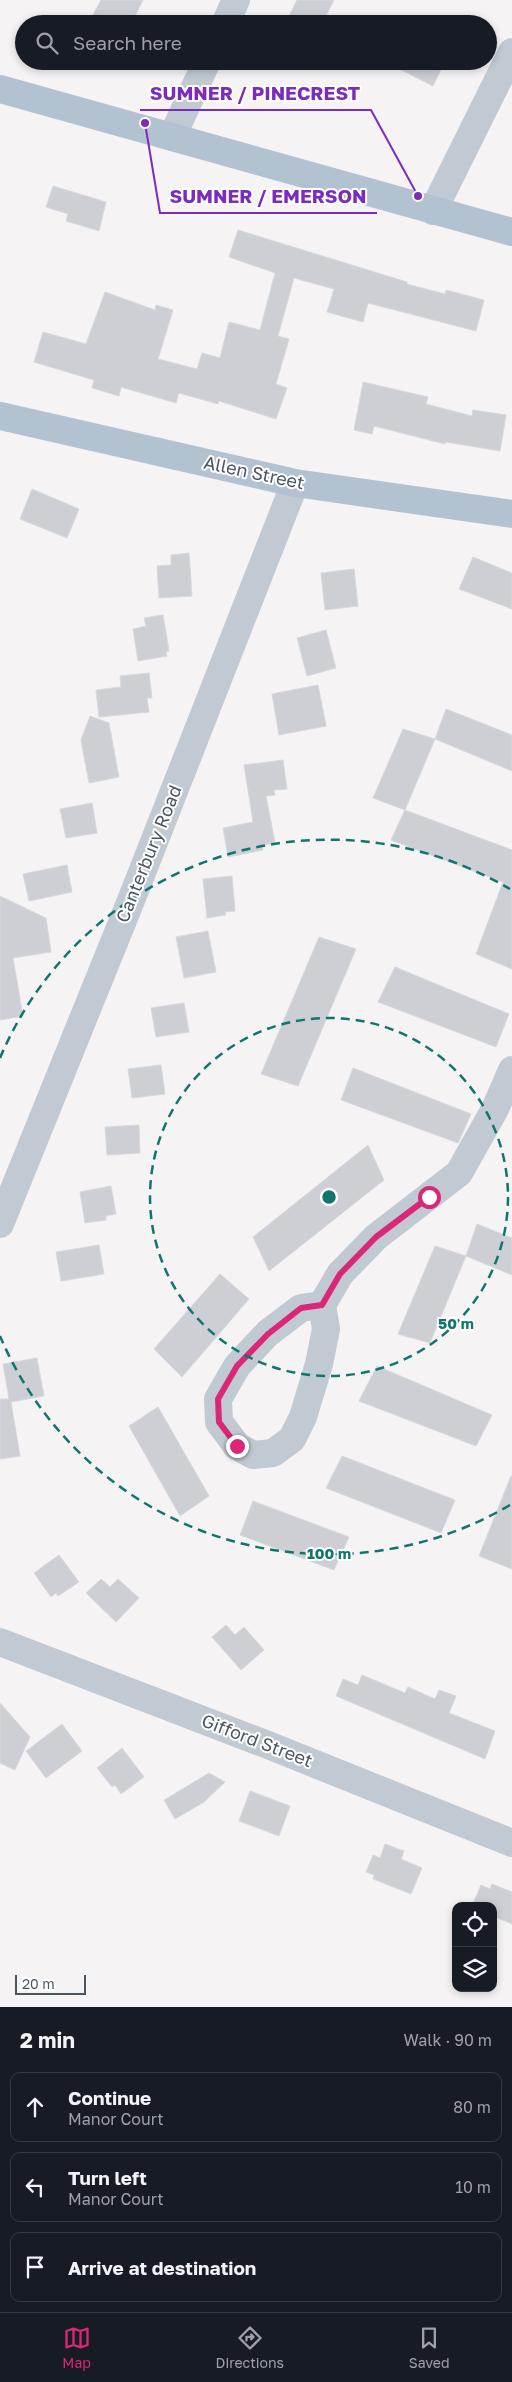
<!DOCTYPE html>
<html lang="en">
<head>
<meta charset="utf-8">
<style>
  :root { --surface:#171b24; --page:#242831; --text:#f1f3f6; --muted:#9ea1a6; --line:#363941; --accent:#db2777 }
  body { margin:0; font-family:"Golos Text",sans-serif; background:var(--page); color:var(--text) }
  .controls { position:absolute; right:15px; bottom:15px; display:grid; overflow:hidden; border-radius:10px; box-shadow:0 2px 8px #0003 }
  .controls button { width:45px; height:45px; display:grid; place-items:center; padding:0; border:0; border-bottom:1px solid var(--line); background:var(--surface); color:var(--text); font:25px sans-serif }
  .scale { position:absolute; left:15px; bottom:12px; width:71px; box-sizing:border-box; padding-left:5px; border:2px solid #4a5661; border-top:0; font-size:14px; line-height:18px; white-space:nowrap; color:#4a5661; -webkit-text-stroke:4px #fff; paint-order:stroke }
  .stop { position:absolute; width:15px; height:15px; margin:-11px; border:4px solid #db2777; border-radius:50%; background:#fff }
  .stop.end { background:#db2777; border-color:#fff; box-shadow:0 1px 5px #0008 }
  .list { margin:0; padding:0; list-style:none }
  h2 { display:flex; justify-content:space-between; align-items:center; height:65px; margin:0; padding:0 20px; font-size:21px }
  h2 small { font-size:16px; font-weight:400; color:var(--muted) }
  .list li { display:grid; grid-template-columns:32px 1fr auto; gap:15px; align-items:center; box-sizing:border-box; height:70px; margin:0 10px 10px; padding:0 10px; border:1px solid var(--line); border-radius:10px }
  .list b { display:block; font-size:19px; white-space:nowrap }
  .list p { margin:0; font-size:16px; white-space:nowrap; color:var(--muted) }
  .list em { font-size:16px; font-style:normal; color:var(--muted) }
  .icon { flex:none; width:28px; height:28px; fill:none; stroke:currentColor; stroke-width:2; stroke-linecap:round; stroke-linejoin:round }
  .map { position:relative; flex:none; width:512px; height:2007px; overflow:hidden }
  .search { position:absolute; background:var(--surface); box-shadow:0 2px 8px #0003; left:15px; right:15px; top:15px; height:55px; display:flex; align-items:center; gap:12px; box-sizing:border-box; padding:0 18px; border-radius:28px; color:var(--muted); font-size:19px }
  .sheet { height:305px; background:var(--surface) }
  nav { display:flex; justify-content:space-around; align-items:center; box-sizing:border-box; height:70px; border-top:1px solid var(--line); background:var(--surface); font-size:14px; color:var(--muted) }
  nav a { display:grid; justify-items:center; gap:2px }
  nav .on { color:var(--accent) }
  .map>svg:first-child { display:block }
  .building { fill:#cdcfd5; stroke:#d7d9de }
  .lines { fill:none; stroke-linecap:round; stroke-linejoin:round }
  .minor { stroke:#c1cad2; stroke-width:28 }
  .major { stroke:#b3c2d1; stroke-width:28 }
  .route { stroke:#db2777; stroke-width:6 }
  .ring { fill:none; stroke:#0f766e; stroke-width:2.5; stroke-dasharray:9 6 }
  .labels { text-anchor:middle; stroke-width:4; stroke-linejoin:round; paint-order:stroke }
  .street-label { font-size:18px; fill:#4a5661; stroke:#fff }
  .centre { fill:#0f766e; stroke:#fff; stroke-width:2.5 }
  .ring-label { font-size:15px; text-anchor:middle; font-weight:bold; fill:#0f766e; stroke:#fff; stroke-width:4; stroke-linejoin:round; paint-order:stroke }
  .leader { fill:none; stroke:#7b2cbf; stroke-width:2 }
  .callout-dot { fill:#7b2cbf; stroke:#fff; stroke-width:2 }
  .callout-label { font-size:19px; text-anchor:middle; font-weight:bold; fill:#7b2cbf; stroke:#fff; stroke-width:4; stroke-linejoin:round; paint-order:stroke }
</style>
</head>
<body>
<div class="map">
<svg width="512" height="2007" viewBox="0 0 512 2007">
  <rect width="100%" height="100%" fill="#f5f3f3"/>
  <g class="building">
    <path d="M101,0H143L131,24H88Z"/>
    <path d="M297,0H334L322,24H285Z"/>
    <path d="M384,61H445L433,86Z"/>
    <path d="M53,186L106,202L99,231L66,221L68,214L46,207Z"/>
    <path d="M238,230L407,282V284L445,294L446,290L484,300L476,331L368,303L363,322L327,312L334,289L294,278L278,336L289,339L276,384L287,388L276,419L219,401L218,404L179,393L176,403L121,387L119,396L92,388L94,380L34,362L43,332L86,344L105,292L155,310L156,305L173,310L158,359L197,369L202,353L220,358L229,322L260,330L275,273L229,257Z"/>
    <path d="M363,382L428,397L426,404L472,416L473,410L506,415L500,451L446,442L445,444L374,426L372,434L354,430Z"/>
    <path d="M32,489L79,509L67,538L20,519Z"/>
    <path d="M189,553L192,596L159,598L157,566L171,565V555Z"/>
    <path d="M473,557L512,573V609L459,589Z"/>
    <path d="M354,569L358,606L325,610L321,573Z"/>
    <path d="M163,615L169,651L166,652L167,656L138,661L133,629L146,626L144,618Z"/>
    <path d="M326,630L336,668L307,676L297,638Z"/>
    <path d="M149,673L152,698H147L149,712L99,717L96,690L121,687L120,676Z"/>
    <path d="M318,685L326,726L279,735L272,694Z"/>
    <path d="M446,709L512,735V771L435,739Z"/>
    <path d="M90,716L109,723L119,777L89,783L81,740Z"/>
    <path d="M403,729L435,739L405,810L373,798Z"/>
    <path d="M283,760L287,789L274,790L275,795L266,796L275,843L262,845L263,850L228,857L223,828L253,822L244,765Z"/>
    <path d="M92,803L97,833L66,838L60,809Z"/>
    <path d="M405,810L512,850V969L476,954L503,882L391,840Z"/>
    <path d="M67,865L72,892L29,901L23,874Z"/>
    <path d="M232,876L235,911L225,912L226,915L207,918L203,879Z"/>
    <path d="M0,896L46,918L51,952L13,958L23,1016L0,1020Z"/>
    <path d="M208,931L216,972L184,978L176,937Z"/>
    <path d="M319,937L356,949L298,1086L261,1074Z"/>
    <path d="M395,967L509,1014L496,1047L378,1002Z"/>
    <path d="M184,1003L189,1032L156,1037L151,1008Z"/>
    <path d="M161,1065L165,1094L132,1098L128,1069Z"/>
    <path d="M353,1068L471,1114L458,1143L341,1100Z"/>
    <path d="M139,1125L140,1153L107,1155L105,1127Z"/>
    <path d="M368,1145L384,1180L269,1271L253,1237Z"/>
    <path d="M111,1186L116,1214L106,1216V1220L85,1223L80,1192Z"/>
    <path d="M477,1224L512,1238V1275L466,1256Z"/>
    <path d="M99,1245L104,1274L61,1281L56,1252Z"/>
    <path d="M435,1246L466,1256L430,1343L398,1334Z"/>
    <path d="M220,1274L249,1299L182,1377L154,1349Z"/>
    <path d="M37,1358L44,1396L11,1402L20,1456L0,1459V1399H9L3,1364Z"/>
    <path d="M377,1366L492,1415L476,1446L359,1401Z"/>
    <path d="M158,1407L209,1496L180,1516L129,1426Z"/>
    <path d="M342,1456L455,1500L441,1533L326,1488Z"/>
    <path d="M511,1476H512V1569L479,1556Z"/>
    <path d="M253,1501L349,1537L334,1570L240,1535Z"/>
    <path d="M59,1555L79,1582L58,1596L56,1593L51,1597L34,1573Z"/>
    <path d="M101,1579L110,1587L118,1579L139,1598L116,1622L86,1593Z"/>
    <path d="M226,1625L235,1635L244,1627L264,1650L241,1670L212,1637Z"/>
    <path d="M362,1675L405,1693L408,1687L435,1699L439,1690L456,1696L449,1713L495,1731L485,1759L336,1696L343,1679L358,1685Z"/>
    <path d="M0,1703L30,1737L15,1770L0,1763Z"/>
    <path d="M62,1724L82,1751L46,1778L26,1751Z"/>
    <path d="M122,1748L144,1777L121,1794L115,1785L112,1787L97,1768Z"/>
    <path d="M209,1773L225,1782L204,1802L175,1819L164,1800Z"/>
    <path d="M250,1791L290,1806L279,1836L239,1821Z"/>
    <path d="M385,1844L404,1851L401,1859L422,1868L411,1894L373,1879L374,1875L366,1872L373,1855L380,1858Z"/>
    <path d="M492,1884L512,1892V1924L493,1916V1906H472L481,1885L490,1889Z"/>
  </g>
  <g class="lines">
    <g class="minor">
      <path d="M225,24L236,0"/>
      <path d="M172,137L207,61"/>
      <path d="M433,211L512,52"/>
      <path d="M0,1224L132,898L295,483"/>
      <path d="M322,1305L301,1308L268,1333L237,1366L218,1399L219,1422L237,1446L253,1455L273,1453L292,1439L303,1417L319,1364L326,1329L322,1305L340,1274L376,1237L459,1173L495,1109L512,1070"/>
      <path d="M0,1642L268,1745L512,1843"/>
    </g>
    <g class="major">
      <path d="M0,89L512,232"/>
      <path d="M0,416L295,483L512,514"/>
    </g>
  </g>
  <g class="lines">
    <path class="route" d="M237,1446L219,1422L218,1399L237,1366L268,1334L301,1308L322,1305L340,1274L376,1237L429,1197"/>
  </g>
  <g class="ring">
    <circle cx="329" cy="1197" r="179"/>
    <path d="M510 1505A357 357 0 0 1 0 1336M0 1058A357 357 0 0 1 510 889"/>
  </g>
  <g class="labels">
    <g class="street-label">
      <text transform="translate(254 473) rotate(12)" y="6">Allen Street</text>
      <text transform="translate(149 854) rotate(-68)" y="6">Canterbury Road</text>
      <text transform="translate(257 1741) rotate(21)" y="6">Gifford Street</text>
    </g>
  </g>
  <circle cx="329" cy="1197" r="8" class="centre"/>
  <g class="ring-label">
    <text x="456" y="1329">50 m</text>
    <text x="329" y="1559">100 m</text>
  </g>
  <path class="leader" d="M418 196L371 110H140M145 123L160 213H377"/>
  <g class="callout-dot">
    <circle cx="418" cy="196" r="5"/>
    <circle cx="145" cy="123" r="5"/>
  </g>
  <g class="callout-label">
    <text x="255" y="100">SUMNER / PINECREST</text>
    <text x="268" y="203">SUMNER / EMERSON</text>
  </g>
</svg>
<div class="controls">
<button><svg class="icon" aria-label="locate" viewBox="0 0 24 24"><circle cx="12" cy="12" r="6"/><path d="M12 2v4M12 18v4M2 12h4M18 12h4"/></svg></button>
<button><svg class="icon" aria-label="layers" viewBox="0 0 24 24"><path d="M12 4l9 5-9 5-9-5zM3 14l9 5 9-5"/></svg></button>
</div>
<div class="scale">20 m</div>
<div class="stop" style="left:429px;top:1197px"></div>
<div class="stop end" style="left:237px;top:1446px"></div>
<div class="search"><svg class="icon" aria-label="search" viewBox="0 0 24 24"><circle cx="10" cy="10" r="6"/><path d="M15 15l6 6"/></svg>Search here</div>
</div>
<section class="sheet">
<h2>2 min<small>Walk · 90 m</small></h2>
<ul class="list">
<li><svg class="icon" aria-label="ahead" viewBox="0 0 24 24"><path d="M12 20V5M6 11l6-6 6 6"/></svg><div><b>Continue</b><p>Manor Court</p></div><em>80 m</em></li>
<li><svg class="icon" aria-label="left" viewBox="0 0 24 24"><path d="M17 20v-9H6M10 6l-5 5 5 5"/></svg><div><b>Turn left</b><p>Manor Court</p></div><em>10 m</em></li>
<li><svg class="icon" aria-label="arrive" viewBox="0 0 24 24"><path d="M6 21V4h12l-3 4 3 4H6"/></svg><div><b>Arrive at destination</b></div></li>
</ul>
</section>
<nav>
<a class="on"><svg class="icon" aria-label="map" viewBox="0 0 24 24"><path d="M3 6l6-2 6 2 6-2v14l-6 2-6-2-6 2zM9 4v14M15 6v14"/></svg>Map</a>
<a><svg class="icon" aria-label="directions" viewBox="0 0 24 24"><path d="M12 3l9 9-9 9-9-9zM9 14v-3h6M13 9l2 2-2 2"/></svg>Directions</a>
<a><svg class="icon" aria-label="saved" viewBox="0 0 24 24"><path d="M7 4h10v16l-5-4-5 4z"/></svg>Saved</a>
</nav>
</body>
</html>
